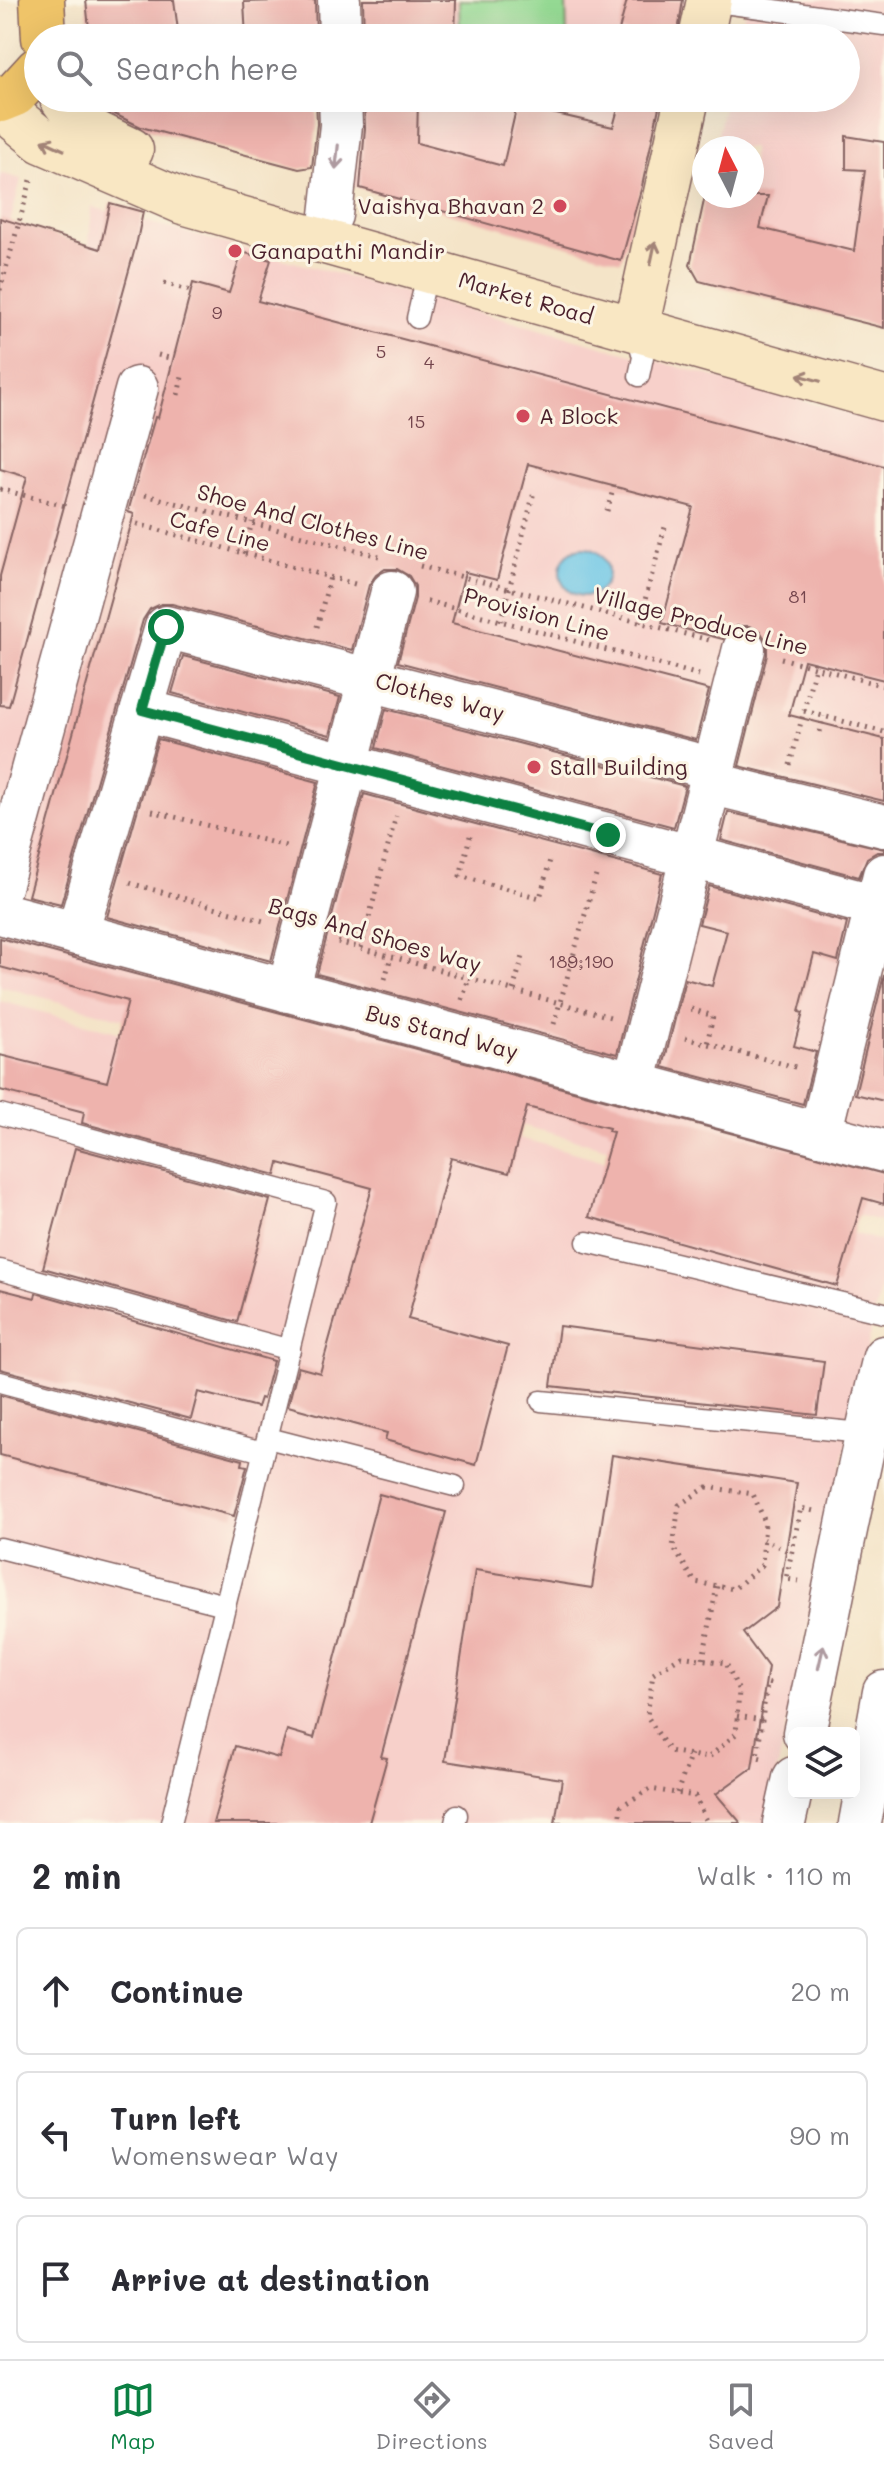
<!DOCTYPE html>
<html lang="en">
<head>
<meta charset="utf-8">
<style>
  :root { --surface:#fff; --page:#f7f7f7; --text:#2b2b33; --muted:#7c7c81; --line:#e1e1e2; --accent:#0b8043 }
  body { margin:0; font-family:Mali,sans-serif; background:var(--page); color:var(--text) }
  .controls { position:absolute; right:24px; bottom:24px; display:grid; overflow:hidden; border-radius:12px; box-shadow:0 8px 32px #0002 }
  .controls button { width:72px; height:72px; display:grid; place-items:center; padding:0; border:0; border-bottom:2px solid var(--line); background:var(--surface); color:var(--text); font:40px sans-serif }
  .compass { position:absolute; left:692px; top:136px; width:72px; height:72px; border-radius:50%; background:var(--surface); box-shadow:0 8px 32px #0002; rotate:354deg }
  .stop { position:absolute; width:24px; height:24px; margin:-18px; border:6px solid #0b8043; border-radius:50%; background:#fff }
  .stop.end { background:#0b8043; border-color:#fff; box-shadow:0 2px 8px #0008 }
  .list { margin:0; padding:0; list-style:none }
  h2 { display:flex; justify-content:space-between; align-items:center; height:104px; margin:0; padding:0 32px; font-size:34px }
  h2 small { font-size:26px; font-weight:400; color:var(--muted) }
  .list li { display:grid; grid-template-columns:52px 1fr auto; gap:24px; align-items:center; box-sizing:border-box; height:128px; margin:0 16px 16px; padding:0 16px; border:2px solid var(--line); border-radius:12px }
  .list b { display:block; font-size:30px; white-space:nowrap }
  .list p { margin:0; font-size:26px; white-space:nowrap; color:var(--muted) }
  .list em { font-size:26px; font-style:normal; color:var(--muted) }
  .icon { flex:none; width:44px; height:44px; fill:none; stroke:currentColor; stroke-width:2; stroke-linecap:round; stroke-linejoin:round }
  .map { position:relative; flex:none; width:884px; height:1823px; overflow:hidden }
  .search { position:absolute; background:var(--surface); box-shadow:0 8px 32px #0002; left:24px; right:24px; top:24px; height:88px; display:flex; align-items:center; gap:20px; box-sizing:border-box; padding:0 28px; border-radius:44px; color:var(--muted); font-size:30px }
  .sheet { height:536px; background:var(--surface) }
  nav { display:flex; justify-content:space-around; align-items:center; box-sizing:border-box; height:112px; border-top:2px solid var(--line); background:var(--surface); font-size:22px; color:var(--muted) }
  nav a { display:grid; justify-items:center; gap:4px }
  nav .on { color:var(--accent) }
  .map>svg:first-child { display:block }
  .built { fill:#f7d0ca }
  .green { fill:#94d993; stroke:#6f7c5f; stroke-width:2 }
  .water { fill:#67c5e6; stroke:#587288; stroke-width:2 }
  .building { fill:#eeb3ad }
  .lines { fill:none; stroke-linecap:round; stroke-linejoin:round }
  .lane-casing { stroke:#866462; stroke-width:23 }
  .street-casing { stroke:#866462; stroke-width:45 }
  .secondary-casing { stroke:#866462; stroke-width:47 }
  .primary-casing { stroke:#866462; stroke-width:47 }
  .path { stroke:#866462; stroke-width:5; stroke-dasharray:2 6; stroke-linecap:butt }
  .lane { stroke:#fff; stroke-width:20 }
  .street { stroke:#fff; stroke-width:42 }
  .secondary { stroke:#f9e7c3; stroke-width:44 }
  .primary { stroke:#efc469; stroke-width:44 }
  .oneway { stroke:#a28377 }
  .oneway2 { stroke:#ae9aa0 }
  .route { stroke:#0b8043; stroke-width:10 }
  .poi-dot { fill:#d1495b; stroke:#fcf5e5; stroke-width:3 }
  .labels { text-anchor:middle; stroke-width:6; stroke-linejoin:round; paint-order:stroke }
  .number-label { font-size:18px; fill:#73444c }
  .poi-label { font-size:22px; fill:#4a1f2b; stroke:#fcf5e5; text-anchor:start }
  .street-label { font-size:22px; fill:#4a1f2b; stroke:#fcf5e5 }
</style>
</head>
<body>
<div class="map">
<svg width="884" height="1823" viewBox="0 0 884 1823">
  <rect width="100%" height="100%" fill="#fcf5e5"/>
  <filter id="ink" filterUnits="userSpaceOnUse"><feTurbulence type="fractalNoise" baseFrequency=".0125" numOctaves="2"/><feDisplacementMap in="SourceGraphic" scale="16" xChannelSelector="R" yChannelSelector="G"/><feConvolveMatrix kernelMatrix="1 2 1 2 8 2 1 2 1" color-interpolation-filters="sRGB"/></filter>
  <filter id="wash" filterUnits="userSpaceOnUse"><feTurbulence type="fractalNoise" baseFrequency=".006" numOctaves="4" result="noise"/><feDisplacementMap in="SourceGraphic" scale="32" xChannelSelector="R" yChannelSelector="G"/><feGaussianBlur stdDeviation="1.8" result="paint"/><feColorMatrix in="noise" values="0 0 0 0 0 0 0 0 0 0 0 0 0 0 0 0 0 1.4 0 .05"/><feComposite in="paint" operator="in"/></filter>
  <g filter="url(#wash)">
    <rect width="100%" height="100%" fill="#f4e4c8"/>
    <g class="built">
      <path d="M86,0H318L321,38H90Z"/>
      <path d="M364,0H690L679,38H363Z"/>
      <path d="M747,0H884V329L778,301L705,196H752V148H715L726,98H846V38H739Z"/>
      <path d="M362,98H663L622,256L618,260L348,185L354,108L362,110Z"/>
      <path d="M0,173L21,179L0,263Z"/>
      <path d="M92,207L884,423V1222L0,986V328L88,255Z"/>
      <path d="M0,1001L580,1154L884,1242V1269L766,1823H0Z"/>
    </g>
    <path class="green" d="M459,0H566L567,38H460Z"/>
    <circle class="water" cx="584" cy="572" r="24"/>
    <g id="blocks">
      <g class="building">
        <path d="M86,0H174L179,38H90Z"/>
        <path d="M315,0L316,38H246L244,2Z"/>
        <path d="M363,0H456L455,38H364Z"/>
        <path d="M627,0H683L677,38H648L619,30Z"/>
        <path d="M93,98H316L317,124L312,167L299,169L141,127L100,107Z"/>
        <path d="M364,98H418L417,143L503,166L517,105L613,127L621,98H661L642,186L621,261L360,188L365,128Z"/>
        <path d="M846,136L884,142V328L699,281L690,265L705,196H768L760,228L854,251L865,170L846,169Z"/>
        <path d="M110,203L143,212L137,241L9,706L0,705V576L27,477L0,469V218L100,249Z"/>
        <path d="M242,252L271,260L258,301L884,466V680L804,660L789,715L884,739V801L739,766L767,655V642L760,631L749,626H737L727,632L723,639L662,623L693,507L528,464L497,580L465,572L452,623L709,690L696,740L398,662L415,598V586L409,576L397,569H385L376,575L369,585L352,650L172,604H161L150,609L143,620L61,904L28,896L134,514L128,512L155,417L158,418L193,283L229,293Z"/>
        <path d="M183,656L340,697L330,735L172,693Z"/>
        <path d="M386,709L685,786L674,827L376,748Z"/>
        <path d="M158,739L318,782L271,961L107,917Z"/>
        <path d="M364,794L662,874L617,1054L317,974Z"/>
        <path d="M728,812L884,849V852H877L867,858L859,877L721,840Z"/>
        <path d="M709,886L847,923L838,961L814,954L799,1012L803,1013L794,1046L816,1052L803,1104L663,1067L685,979L712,986L727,931L699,924Z"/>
        <path d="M0,938L884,1174V1204L863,1198L837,1286L589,1217L613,1132L608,1131L609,1128L527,1107L509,1173L451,1158L408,1319L508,1346L476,1465L385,1440L387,1433L288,1406L298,1367L320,1373L372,1188L279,1163L276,1175L82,1123L84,1112L0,1090V1055L107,1082L128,1001L0,967Z"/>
        <path d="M884,975V1101L855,1094Z"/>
        <path d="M75,1148L270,1200L237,1322L43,1268Z"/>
        <path d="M0,1289L35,1298L36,1293L273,1361L263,1399L260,1398L257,1407L198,1392L191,1419L0,1369Z"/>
        <path d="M559,1326L824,1361L817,1415L551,1386Z"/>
        <path d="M0,1395L243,1460L242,1465L247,1466L234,1516L0,1455Z"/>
        <path d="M612,1455L797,1483L777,1607L743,1633L768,1667L752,1768L716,1794L741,1823H555L562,1779L445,1761L475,1570L592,1588Z"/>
        <path d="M379,1494L446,1512L381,1757L387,1758L369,1823H213L235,1746L279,1758L287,1730L314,1738Z"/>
      </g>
    </g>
  </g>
  <g filter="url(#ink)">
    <use href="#blocks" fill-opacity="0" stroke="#866462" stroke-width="2"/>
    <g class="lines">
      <g class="lane-casing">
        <g id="lane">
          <path d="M709,1L884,25"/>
          <path d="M417,318L428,271"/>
          <path d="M636,330L643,357L639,376"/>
          <path d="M0,1114L326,1202L171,1823"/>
          <path d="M587,1242L884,1313"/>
          <path d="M0,1270L290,1350"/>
          <path d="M0,1382L263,1452"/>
          <path d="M541,1401L872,1434"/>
          <path d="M268,1438L455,1486"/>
          <path d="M0,1548L225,1605"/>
          <path d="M455,1823L457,1815"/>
        </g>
      </g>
      <g class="street-casing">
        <g id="street">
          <path d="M339,0L340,38"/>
          <path d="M331,215L341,125L340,98"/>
          <path d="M142,710L876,906"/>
          <path d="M710,783L884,826"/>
          <path d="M0,887L137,388"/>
          <path d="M0,913L884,1151"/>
          <path d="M77,934L166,627L714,769"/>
          <path d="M288,991L392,592"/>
          <path d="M634,1084L744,649"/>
          <path d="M820,1134L884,875"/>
          <path d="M804,1733C831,1608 854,1481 884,1357"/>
          <path d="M784,1823L794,1778"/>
          <path d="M860,1823L884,1692"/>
        </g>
      </g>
      <g class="secondary-casing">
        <g id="secondary">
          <path d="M701,38L709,0"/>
          <path d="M62,98L83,127L131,150"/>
          <path d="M0,106L42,141L183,202L884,399"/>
          <path d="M636,329L687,98"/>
        </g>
      </g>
      <g class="primary-casing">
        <g id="primary">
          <path d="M42,0L44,38"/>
          <path d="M0,100L15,94L38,69"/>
        </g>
      </g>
      <g class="path">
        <path d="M598,34L617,38"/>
        <path d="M164,283L191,291"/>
        <path d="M0,290L31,180"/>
        <path d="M158,355L173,359"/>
        <path d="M178,395L183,372"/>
        <path d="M0,489L65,506"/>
        <path d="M145,495L379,556"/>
        <path d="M607,511L614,486"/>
        <path d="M137,524L355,584"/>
        <path d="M244,554L252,522"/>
        <path d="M420,566L709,640"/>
        <path d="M427,601L699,675"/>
        <path d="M501,621L534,492"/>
        <path d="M639,622L665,527"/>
        <path d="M317,627L330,577"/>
        <path d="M781,658L884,686"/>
        <path d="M804,711L884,732"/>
        <path d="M820,732L823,716"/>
        <path d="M790,765L815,667"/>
        <path d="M152,811L286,846"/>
        <path d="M470,836L460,876L540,898L551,856"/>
        <path d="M130,883L267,922"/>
        <path d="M338,942L614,1018"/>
        <path d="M361,948L396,816"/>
        <path d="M385,979L391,956"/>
        <path d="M513,990L524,953"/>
        <path d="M462,1000L469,978"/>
        <path d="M691,1009L713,1016L707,1044"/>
        <path d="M554,1024L597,872"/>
        <path d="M685,1038L799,1068"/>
        <path d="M707,1487L753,1494L765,1522L762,1565L734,1589L695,1582L673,1547L679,1505Z"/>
        <path d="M763,1539L792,1553"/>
        <path d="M799,1581L786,1579L801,1508L814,1511"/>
        <path d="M681,1656L726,1663L739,1691L736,1734L708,1758L669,1751L647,1716L653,1674Z"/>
        <path d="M703,1659L717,1586"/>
        <path d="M737,1716L762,1720"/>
        <path d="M761,1758L757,1757L767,1683L774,1685"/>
        <path d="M677,1793L691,1754"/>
        <path d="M619,1823L621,1806L650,1789L695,1796L707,1823"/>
      </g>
      <use href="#lane" class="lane"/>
      <use href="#street" class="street"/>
      <use href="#secondary" class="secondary"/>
      <use href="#primary" class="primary"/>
    </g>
    <defs><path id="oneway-shaft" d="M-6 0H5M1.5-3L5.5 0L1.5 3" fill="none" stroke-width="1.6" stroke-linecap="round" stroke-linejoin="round" transform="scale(2)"/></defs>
    <g class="oneway">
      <use href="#oneway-shaft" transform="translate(53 145) rotate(-155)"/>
      <use href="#oneway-shaft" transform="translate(653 253) rotate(-78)"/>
      <use href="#oneway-shaft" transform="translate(809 378) rotate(-164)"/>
    </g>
    <g class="oneway2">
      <use href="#oneway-shaft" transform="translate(337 157) rotate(96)"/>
      <use href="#oneway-shaft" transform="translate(821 1657) rotate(-77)"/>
    </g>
  </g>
  <g class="lines" filter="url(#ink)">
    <path class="route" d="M166,627L142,710L608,835"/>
  </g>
  <g class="poi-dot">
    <circle cx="560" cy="206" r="8"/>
    <circle cx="235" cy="251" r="8"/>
    <circle cx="523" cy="416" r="8"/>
    <circle cx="534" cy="767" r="8"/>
  </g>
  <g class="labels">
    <g class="number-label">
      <text x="217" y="319">9</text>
      <text x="381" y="358">5</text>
      <text x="429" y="369">4</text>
      <text x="416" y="428">15</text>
      <text x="798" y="603">81</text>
      <text x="581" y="968">189;190</text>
    </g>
    <g class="poi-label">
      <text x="544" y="214" text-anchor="end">Vaishya Bhavan 2</text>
      <text x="251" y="259">Ganapathi Mandir</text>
      <text x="539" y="424">A Block</text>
      <text x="550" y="775">Stall Building</text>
    </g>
    <g class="street-label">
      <text transform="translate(526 298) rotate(16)" y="8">Market Road</text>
      <text transform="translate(313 522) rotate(15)" y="8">Shoe And Clothes Line</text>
      <text transform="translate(220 531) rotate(15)" y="8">Cafe Line</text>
      <text transform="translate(537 614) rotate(15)" y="8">Provision Line</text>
      <text transform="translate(701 621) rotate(14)" y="8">Village Produce Line</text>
      <text transform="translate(440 697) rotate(15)" y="8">Clothes Way</text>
      <text transform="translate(375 935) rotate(16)" y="8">Bags And Shoes Way</text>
      <text transform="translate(442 1032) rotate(15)" y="8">Bus Stand Way</text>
    </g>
  </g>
</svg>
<div class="controls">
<button><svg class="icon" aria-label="layers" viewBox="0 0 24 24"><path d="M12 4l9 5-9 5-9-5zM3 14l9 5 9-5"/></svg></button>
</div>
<svg class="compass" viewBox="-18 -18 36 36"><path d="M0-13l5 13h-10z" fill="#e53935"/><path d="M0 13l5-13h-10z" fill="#7c7c81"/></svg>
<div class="stop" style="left:166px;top:627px"></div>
<div class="stop end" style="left:608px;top:835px"></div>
<div class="search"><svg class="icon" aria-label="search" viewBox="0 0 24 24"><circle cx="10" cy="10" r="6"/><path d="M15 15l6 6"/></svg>Search here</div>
</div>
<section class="sheet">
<h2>2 min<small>Walk · 110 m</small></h2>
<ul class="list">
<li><svg class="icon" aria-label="ahead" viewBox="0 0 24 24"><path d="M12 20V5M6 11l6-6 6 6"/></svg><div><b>Continue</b></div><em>20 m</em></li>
<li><svg class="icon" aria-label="left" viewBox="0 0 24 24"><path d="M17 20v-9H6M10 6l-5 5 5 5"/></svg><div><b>Turn left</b><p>Womenswear Way</p></div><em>90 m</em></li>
<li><svg class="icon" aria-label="arrive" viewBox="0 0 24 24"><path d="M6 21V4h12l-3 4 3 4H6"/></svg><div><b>Arrive at destination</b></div></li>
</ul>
</section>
<nav>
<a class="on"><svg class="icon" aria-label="map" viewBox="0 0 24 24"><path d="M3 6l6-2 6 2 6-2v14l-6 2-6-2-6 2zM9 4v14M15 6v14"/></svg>Map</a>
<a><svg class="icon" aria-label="directions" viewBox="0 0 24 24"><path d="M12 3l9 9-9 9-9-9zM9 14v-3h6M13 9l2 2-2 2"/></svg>Directions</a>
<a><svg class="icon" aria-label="saved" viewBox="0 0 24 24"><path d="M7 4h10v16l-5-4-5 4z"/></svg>Saved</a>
</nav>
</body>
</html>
